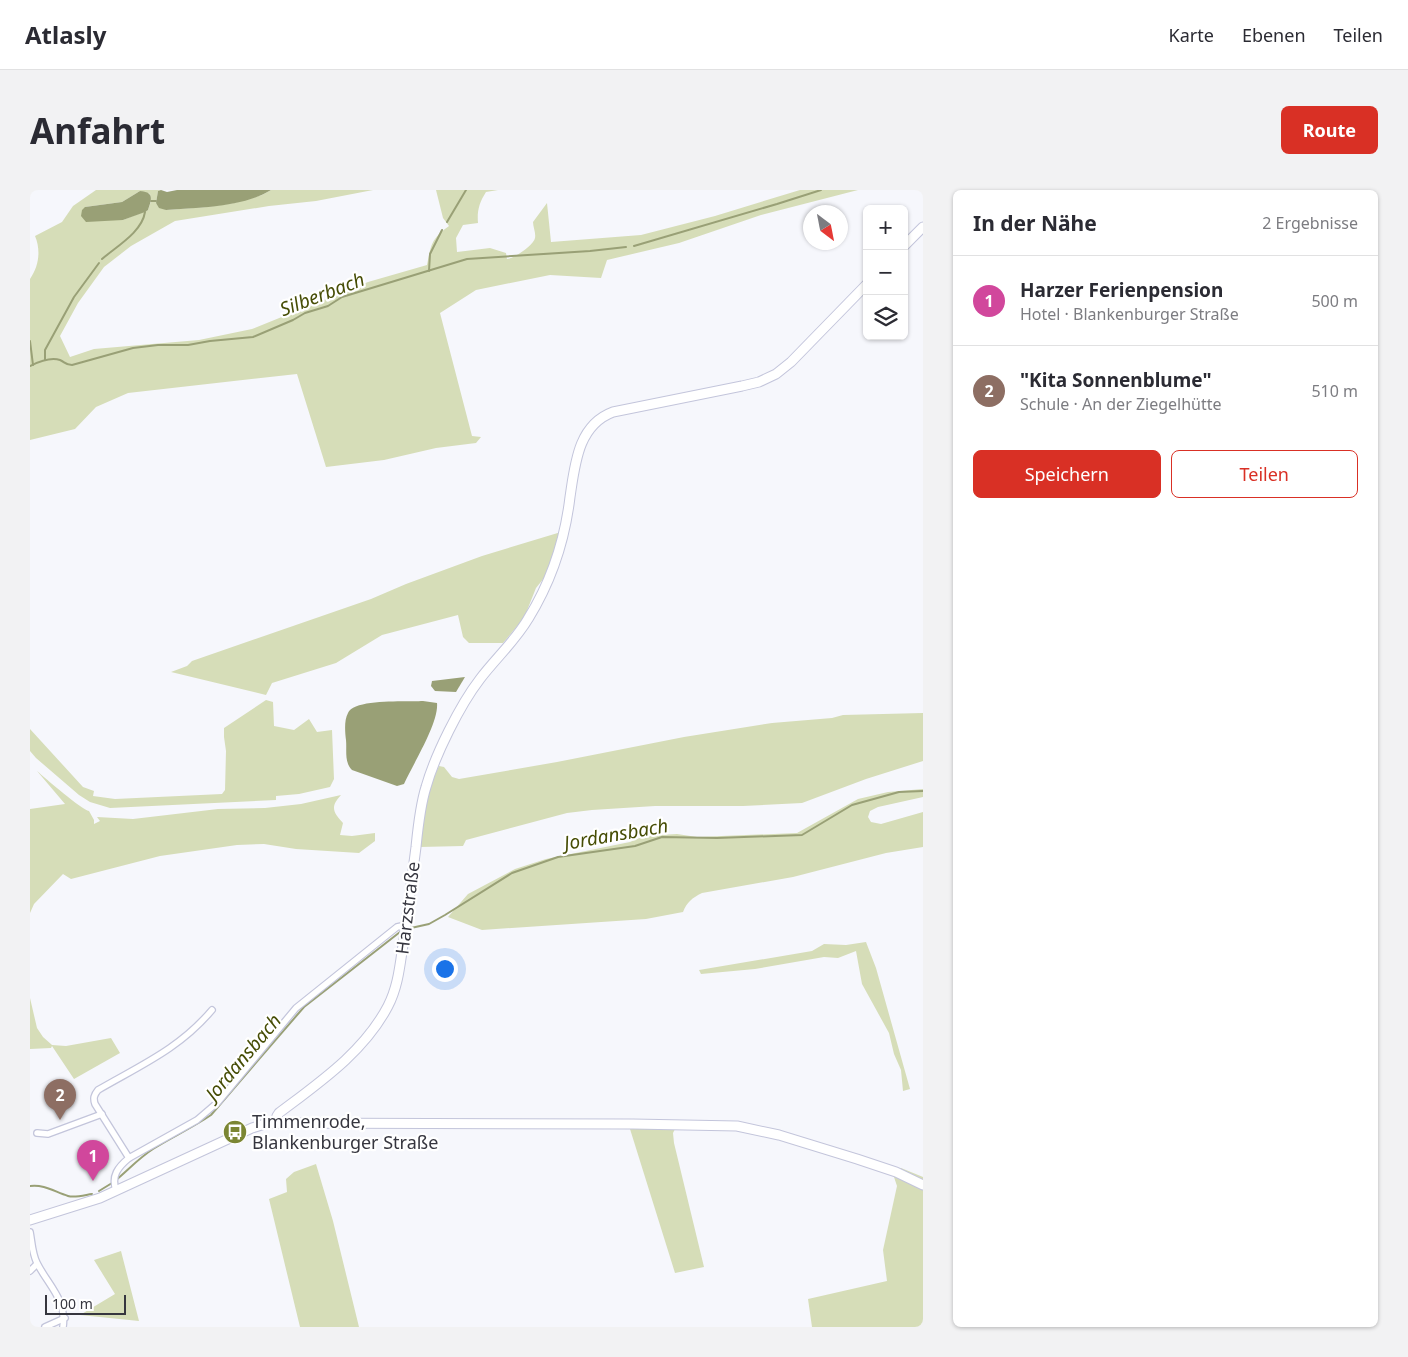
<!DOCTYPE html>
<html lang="de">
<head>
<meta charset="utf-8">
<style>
  :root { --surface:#fff; --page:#f2f2f3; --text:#2b2b33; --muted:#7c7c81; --line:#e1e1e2; --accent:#d93025 }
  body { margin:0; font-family:"Noto Sans",sans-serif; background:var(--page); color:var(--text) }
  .controls { position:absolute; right:15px; top:15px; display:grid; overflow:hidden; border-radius:8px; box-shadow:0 1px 4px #0004 }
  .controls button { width:45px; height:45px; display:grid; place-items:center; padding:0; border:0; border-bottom:1px solid var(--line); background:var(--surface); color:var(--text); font:25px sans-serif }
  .compass { position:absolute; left:773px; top:15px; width:45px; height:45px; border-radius:50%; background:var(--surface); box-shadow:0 1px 4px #0004; rotate:148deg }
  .scale { position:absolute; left:15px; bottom:12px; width:81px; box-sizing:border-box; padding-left:5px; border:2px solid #36363f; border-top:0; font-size:14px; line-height:18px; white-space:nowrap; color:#36363f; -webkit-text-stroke:4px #fff; paint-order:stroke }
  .you { position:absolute; left:414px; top:778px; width:18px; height:18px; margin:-12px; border:4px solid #fff; border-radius:50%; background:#1a73e8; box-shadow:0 0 0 8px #1a73e833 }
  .badge { display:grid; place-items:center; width:32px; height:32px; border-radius:50%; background:var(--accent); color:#fff; font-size:16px; font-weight:700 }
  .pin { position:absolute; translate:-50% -41px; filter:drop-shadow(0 1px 2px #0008) }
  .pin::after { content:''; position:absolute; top:26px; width:18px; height:15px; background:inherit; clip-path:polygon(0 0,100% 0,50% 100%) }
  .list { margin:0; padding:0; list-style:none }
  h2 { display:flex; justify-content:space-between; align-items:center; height:65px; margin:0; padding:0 20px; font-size:21px }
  h2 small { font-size:16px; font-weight:400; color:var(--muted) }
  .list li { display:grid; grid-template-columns:32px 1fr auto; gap:15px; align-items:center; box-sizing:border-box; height:90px; padding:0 20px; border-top:1px solid var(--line) }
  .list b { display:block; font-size:19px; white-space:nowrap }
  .list p { margin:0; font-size:16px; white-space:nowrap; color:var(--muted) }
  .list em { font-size:16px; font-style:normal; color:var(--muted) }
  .actions { display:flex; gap:10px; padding:15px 20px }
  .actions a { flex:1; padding:11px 0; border:1px solid var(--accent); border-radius:8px; text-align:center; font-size:18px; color:var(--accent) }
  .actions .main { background:var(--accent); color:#fff }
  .icon { flex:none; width:28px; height:28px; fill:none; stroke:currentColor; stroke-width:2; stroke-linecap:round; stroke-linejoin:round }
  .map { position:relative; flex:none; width:893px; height:1137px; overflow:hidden; border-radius:8px }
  header { display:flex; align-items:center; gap:30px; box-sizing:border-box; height:70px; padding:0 25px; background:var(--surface); border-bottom:1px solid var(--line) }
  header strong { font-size:24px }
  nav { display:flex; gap:28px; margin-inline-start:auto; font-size:18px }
  .intro { display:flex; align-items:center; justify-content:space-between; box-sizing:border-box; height:120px; padding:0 30px }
  h1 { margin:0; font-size:35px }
  .button { padding:12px 22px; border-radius:8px; background:var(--accent); color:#fff; font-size:18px; font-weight:700 }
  main { display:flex; gap:30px; padding:0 30px }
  aside { flex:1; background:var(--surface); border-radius:8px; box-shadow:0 1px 4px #0004 }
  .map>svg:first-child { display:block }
  .green { fill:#d6ddb8; fill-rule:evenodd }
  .water { fill:#99a076 }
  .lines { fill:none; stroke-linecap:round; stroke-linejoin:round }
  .stream { stroke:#99a076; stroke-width:2 }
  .street-casing { stroke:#c3c5db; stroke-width:8 }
  .secondary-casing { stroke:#c3c5db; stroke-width:11 }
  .street { stroke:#fff; stroke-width:5.5 }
  .secondary { stroke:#fff; stroke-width:9 }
  .labels { text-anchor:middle; stroke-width:4.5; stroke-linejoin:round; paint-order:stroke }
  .street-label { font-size:18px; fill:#36363f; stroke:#fff }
  .poi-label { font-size:18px; fill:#36363f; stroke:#fff; text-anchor:start }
  .water-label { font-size:19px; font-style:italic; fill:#464d05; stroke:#fff }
</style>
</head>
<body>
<header>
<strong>Atlasly</strong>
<nav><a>Karte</a><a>Ebenen</a><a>Teilen</a></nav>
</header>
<div class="intro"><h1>Anfahrt</h1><a class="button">Route</a></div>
<main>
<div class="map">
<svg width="893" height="1137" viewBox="0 0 893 1137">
  <rect width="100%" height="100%" fill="#f6f7fc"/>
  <g class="green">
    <path d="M66,0H131L128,1L126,13L136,20L177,17L204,13L232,5L241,0H343L286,11L239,16L145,31L101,56L74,77L48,113L30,146L40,167L64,159L169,150L222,139L338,92L397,75C401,55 401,49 419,36L413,28L406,0H468L456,2C449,13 447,21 448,33L433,35L426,48L427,62L460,58L476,63L477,69C483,69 504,55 505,48C506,43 503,37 503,32L517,13L521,52L611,45L685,26L770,0H828L731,25L649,53L577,70L571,88L520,85L446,100L410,123L442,246L451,247L446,253L406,258L354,270L296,277L267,184L98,203L66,217L45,239L0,250V89C9,76 11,60 5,46L32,32L43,16ZM110,1L120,4L121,11L118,20L93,30L55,17L92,12Z"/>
    <path d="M531,342L523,368L514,388L506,398L494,428L473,453H439L433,447L428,425L352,445L306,473L242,493L236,505L141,482L157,476L162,471L341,409L376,394L452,366Z"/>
    <path d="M236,510L243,512L244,536L264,540L279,529L287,542L302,540L304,589L300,597L269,604L246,606V610L80,618L60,612L49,605L6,568L0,561V539L53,597L64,601L63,606L85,609L192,604L195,600L196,561L194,547V538Z"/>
    <path d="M893,523V571L836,589L772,613L713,616H625L562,620L537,623L436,650L433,656L390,657C394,626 395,605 409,576L414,577L422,587L429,589L527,572L654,547L742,533L802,528L813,525Z"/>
    <path d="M7,581C15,588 52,620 59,621L64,630V634L70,631L67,627L103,629L188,619L235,618L271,614L311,605C300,617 303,622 313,633L310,645L322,646L345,643V651L329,663L266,659L234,654L207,655L130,666L41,689L33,684L4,714L0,723V619L35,614Z"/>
    <path d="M893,599V607L848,617L840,621L838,627L841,632L851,634L893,622V657L856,663L763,687L672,703C662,708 657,712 653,722L616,729L452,740L418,727L438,704L485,679L516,669L600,652L614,646L647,644L667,647L767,643L828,609L858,602Z"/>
    <path d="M836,752L846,778L880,899L873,901L871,880L864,864L859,843L832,794L826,761L808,768L794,767L725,779L671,784L669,780L782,761L794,754L816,755Z"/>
    <path d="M0,808L7,838L13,847L22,855L36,856L81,848L90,863L44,889L22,856L21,858L0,859Z"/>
    <path d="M600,939H645L643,943L644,953L674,1077L645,1083Z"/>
    <path d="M286,974L303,1031L329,1137H270L239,1009L257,1002L256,989L264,982Z"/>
    <path d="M871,978L893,987V1137H782L778,1109L857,1091L853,1060L867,996L864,987Z"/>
    <path d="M91,1061L109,1131L50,1125L85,1104L64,1070Z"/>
  </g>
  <g class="water">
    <path d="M131,0L137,2L147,0H241C211,18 170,17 136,20L129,18L126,13L128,1Z"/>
    <path d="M110,1C124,2 122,9 118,20L115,22L93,30L56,32L51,26L52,20L55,17L92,12Z"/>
    <path d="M435,487L426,502L405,501L401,496L402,491Z"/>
    <path d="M393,511L407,513C409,533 383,574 374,594L367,596L322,580C314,572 317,560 316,550C315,542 314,530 318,523C324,508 379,512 393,511Z"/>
  </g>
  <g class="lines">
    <g class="stream">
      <path d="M121,11H126"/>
      <path d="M417,32L436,0"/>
      <path d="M604,56L747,14L791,0"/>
      <path d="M72,69C87,56 112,42 115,22"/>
      <path d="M399,81L400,64L412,40"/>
      <path d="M0,151L3,175"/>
      <path d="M15,170V160L44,107L69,73"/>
      <path d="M0,176C8,172 21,167 30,170C35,172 35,175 42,175L103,158L128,155H158L180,151L223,147L263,130L275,123L298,116L312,107L437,69L560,61L596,57"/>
      <path d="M381,738L399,734L415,725L482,683L528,667L605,656L632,647L687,648L772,645L822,615L869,602L893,601"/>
      <path d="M86,990C98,980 109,968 123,959C142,947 162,938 181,925L274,817L370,742"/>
      <path d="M0,996C14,994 25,1002 38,1006C45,1008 55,1005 62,1004"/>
      <path d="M69,1001L82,993"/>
    </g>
    <g class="street-casing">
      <g id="street">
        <path d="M7,943L18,944L72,924"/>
        <path d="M99,968L65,914C63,908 64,905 68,900C111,875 149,859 182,820"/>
        <path d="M86,1000C81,986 88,977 99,968L167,930L188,912L266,818L367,737L376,735"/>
        <path d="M0,1042C2,1052 2,1063 7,1073C18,1095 37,1110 33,1137"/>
        <path d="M0,1081L7,1074"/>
        <path d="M15,1137L35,1128"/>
      </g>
    </g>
    <g class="secondary-casing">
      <g id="secondary">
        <path d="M874,56L893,37"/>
        <path d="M246,933L247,926L249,923C290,892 334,862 358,816C369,795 370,772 374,749C378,719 382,688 386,657C388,637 390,616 396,597C405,565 430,515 450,489C466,468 485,451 498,429C521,392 535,349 540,307C545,274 548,235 583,222L712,196L729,192L746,184L761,172L837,94"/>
        <path d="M0,1030L70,1008L222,938L238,933L603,934L707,936L749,945L827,969L866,982L893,995"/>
      </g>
    </g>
    <use href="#street" class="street"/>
    <use href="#secondary" class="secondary"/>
  </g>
  <defs>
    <g id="bus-disc" transform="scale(1.25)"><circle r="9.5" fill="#7b8633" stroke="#fff"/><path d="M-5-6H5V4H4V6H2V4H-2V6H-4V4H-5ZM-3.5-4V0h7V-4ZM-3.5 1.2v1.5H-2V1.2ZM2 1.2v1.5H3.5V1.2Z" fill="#fff"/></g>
  </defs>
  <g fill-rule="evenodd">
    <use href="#bus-disc" x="205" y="942"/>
  </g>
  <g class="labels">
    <g class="street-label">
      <text transform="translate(378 718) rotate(-83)" y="6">Harzstraße</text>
    </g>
    <g class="poi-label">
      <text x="222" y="938">Timmenrode,<tspan x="222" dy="21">Blankenburger Straße</tspan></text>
    </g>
    <g class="water-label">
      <text transform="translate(292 104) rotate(-21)" y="7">Silberbach</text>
      <text transform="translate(586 644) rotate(-10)" y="7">Jordansbach</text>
      <text transform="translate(213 867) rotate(-50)" y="7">Jordansbach</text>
    </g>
  </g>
</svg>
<div class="controls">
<button>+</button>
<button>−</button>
<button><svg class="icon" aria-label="layers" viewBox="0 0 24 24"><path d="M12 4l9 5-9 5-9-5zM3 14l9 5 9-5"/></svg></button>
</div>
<svg class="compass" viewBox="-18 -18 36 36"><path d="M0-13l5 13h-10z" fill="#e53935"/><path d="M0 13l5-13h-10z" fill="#7c7c81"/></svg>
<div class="scale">100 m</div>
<div class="you"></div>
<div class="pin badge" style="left:63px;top:991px;background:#d1479c">1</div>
<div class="pin badge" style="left:30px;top:930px;background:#8d6e63">2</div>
</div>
<aside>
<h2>In der Nähe<small>2 Ergebnisse</small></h2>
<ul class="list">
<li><span class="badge" style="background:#d1479c">1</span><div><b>Harzer Ferienpension</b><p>Hotel · Blankenburger Straße</p></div><em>500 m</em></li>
<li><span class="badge" style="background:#8d6e63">2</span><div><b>&quot;Kita Sonnenblume&quot;</b><p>Schule · An der Ziegelhütte</p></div><em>510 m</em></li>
</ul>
<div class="actions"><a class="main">Speichern</a><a>Teilen</a></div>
</aside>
</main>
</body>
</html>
